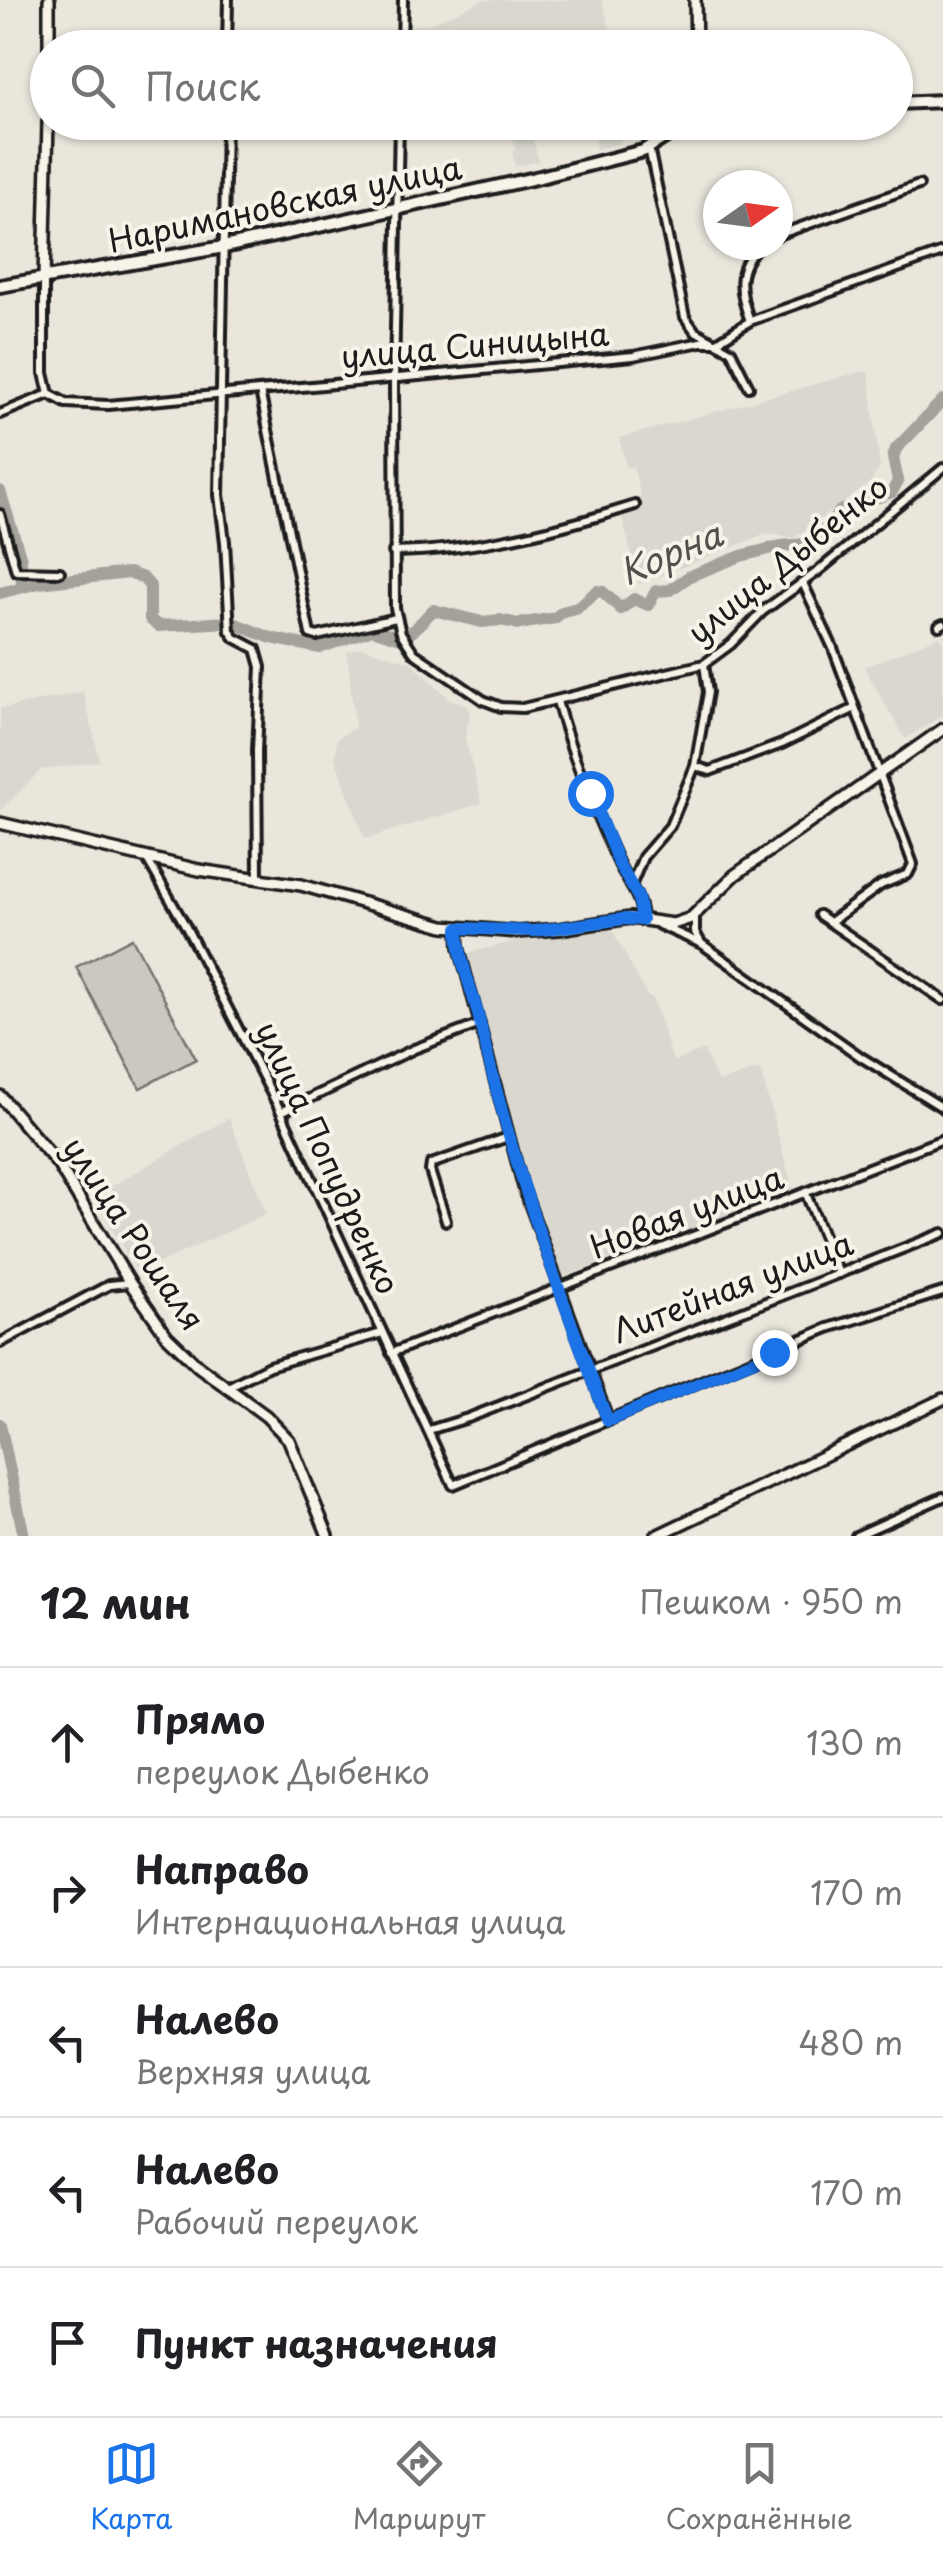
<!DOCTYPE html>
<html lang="ru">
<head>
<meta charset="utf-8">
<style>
  :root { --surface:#fff; --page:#f2f2f2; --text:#202124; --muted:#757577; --line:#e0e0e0; --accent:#1a73e8 }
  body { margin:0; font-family:"Playpen Sans",sans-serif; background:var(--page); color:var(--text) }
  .compass { position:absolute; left:703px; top:170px; width:90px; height:90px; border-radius:50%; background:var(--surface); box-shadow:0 2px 8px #0004; rotate:76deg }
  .stop { position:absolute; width:30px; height:30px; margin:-22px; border:8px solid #1a73e8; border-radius:50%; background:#fff }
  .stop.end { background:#1a73e8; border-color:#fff; box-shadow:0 2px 10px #0008 }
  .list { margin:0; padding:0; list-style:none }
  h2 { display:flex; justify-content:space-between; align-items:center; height:130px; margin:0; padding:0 40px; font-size:42px }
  h2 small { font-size:32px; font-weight:400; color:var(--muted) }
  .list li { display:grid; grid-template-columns:65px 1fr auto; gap:30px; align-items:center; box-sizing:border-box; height:150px; padding:0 40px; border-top:2px solid var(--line) }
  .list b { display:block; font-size:38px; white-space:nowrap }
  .list p { margin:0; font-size:32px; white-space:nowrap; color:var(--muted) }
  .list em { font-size:32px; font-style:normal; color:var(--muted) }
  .icon { flex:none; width:55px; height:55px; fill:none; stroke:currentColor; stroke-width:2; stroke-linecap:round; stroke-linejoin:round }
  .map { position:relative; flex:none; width:943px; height:1536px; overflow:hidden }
  .search { position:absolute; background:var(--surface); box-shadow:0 2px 8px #0004; left:30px; right:30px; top:30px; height:110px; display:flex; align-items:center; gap:25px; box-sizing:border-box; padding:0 35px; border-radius:55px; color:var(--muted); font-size:38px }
  .sheet { height:880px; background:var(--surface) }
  nav { display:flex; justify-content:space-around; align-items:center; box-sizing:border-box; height:140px; border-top:2px solid var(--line); background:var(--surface); font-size:28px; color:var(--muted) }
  nav a { display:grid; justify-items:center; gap:5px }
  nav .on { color:var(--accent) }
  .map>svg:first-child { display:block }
  .built { fill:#dad7ce }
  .green { fill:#ccc8c0; stroke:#74726e; stroke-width:2.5 }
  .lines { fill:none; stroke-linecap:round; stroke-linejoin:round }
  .river { stroke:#a3a19a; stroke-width:12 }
  .street-casing { stroke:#1c1c1c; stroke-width:14 }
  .secondary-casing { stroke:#1c1c1c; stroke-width:16 }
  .primary-casing { stroke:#1c1c1c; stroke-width:18 }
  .street { stroke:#f7f3e8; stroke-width:6 }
  .secondary { stroke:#f7f3e8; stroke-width:9 }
  .primary { stroke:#f7f3e8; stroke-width:10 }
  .route { stroke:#1a73e8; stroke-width:12 }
  .labels { text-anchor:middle; stroke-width:8; stroke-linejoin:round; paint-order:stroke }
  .street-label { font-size:32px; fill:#1c1c1c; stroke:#f7f3e8 }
  .water-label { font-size:35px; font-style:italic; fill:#52514e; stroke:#f7f3e8 }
</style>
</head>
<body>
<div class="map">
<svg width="943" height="1536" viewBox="0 0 943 1536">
  <rect width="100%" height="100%" fill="#eae6dc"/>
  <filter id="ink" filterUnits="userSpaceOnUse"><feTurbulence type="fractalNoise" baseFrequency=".01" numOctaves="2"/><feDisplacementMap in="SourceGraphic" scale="20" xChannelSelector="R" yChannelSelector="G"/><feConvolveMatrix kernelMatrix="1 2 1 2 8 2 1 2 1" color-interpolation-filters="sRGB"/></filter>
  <g filter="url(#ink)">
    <g class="built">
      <path d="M483,0H602L615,47H464L453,22L414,33V25H427Z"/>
      <path d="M506,123H528L539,161L515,166L512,151L516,150Z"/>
      <path d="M592,123H614L622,143L596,149Z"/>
      <path d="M863,371L869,373L880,468L870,483L794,538L766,534L639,584L622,517L627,516L626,510L636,507L641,497L633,466L626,467L619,438Z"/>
      <path d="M940,636L943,642V715L905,739L864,667Z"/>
      <path d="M361,647L411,662L450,699L467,705L470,715L465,738L482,803L365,839L335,758L337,739L355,727L347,652Z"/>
      <path d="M83,692L100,761L41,770L0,811V709Z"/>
      <path d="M611,928L648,997H652L673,1061L704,1050L718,1082L760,1069L793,1190L561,1278L558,1268L560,1264L553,1255L509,1112L465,954L534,936Z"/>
      <path d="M229,1118L266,1214L138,1273L93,1197Z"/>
    </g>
    <path class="green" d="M132,938L196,1059L140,1088L76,967Z"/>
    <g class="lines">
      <g class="river">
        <path d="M0,491L21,559L22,587"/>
        <path d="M0,593L39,583L129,573L143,578L150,586V619L158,626L231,622L271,638L319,648L372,629L401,638L412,632L433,610L482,622L500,620L519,624L555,618L562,612L577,608L597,591L603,592L621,609L634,599L648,605L656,591L670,590L690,576L741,556L781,546L806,544L828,527L840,511L892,492L898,481L893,458L896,449L943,400"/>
        <path d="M0,1424L24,1536"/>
      </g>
      <g class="street-casing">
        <g id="street">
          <path d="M227,48L228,0"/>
          <path d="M402,48L403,0"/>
          <path d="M226,122L219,495L225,542L230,631L235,638L256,649L261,667L257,750L258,878"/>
          <path d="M399,122L394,380L395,608L401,633L414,653L483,700L501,707L523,708L704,664L731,644L763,611L817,572L943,468"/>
          <path d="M649,148L685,317L695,331L731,351L749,387"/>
          <path d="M778,235L919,185"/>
          <path d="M44,279V373L49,394"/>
          <path d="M750,321C739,292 735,269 759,245"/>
          <path d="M260,391L310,634L317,636L396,618"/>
          <path d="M0,414L49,394L66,403L108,405L633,356L701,342H717L750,321L943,252"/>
          <path d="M0,514L16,571L60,572"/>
          <path d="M393,552C474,551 558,530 635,505"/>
          <path d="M803,583L833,648L913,864L908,874L881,885L830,922"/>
          <path d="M939,626L943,624"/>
          <path d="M557,701C572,756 594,811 618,862C627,882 642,897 642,920"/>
          <path d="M695,766L710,771L782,744L853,709"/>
          <path d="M147,859L185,925L281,1112L453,1485L828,1328L943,1292"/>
          <path d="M631,886L643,857L670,826L695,766L708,692L704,664"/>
          <path d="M819,915L943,1000"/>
          <path d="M695,917V932L701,943"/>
          <path d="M659,925L702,944L861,1057L943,1108"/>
          <path d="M458,928L459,947L523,1187L609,1421"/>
          <path d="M281,1112L414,1049L480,1024"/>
          <path d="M806,1194L839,1274"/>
          <path d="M446,1221L430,1171L431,1164L508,1137"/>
          <path d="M0,1343L109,1285L129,1283"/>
          <path d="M391,1353L943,1139"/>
          <path d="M228,1387L269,1366L382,1333"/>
          <path d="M429,1430L468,1418L943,1233"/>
          <path d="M856,1536L943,1497"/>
        </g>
      </g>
      <g class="secondary-casing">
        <g id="secondary">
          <path d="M695,0L696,48"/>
          <path d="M49,48V0"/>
          <path d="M44,279L48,122"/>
          <path d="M0,823L199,870L301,885L444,926L518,932L559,929L630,918L673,924L691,918L735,875L943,729"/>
          <path d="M0,1096L58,1164L130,1283L167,1336L198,1366L266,1416L289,1440L328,1536"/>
          <path d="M656,1536L943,1399"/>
        </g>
      </g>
      <g class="primary-casing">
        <g id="primary">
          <path d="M896,103L943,101"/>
          <path d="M0,286L224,247L540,177L643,151L689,122"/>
        </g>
      </g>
      <use href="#street" class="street"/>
      <use href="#secondary" class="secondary"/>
      <use href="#primary" class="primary"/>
    </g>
  </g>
  <g class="lines" filter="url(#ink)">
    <path class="route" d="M590,793L619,864L638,897L642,920L623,919L534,931L458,928C458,959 472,988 479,1018C509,1156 557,1288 608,1421L774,1352"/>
  </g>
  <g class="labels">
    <g class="street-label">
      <text transform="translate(285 205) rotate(-12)" y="11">Наримановская улица</text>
      <text transform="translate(475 346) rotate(-5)" y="11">улица Синицына</text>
      <text transform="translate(788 560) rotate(-39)" y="11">улица Дыбенко</text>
      <text transform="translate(327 1158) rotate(65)" y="11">улица Попудренко</text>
      <text transform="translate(687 1213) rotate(-21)" y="11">Новая улица</text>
      <text transform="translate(133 1234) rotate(56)" y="11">улица Рошаля</text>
      <text transform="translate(733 1288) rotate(-21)" y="11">Литейная улица</text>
    </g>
    <g class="water-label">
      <text transform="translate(671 554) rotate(-23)" y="12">Корна</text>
    </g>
  </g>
</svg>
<svg class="compass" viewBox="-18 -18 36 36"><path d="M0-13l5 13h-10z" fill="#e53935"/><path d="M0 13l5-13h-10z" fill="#757577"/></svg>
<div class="stop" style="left:590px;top:793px"></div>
<div class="stop end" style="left:774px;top:1352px"></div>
<div class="search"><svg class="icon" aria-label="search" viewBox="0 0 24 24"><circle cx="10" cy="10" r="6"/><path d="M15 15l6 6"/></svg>Поиск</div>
</div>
<section class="sheet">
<h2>12 мин<small>Пешком · 950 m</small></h2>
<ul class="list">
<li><svg class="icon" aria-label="ahead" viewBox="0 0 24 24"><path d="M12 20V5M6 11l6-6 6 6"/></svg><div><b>Прямо</b><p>переулок Дыбенко</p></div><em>130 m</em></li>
<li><svg class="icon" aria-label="right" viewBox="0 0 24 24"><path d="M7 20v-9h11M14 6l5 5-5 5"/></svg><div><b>Направо</b><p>Интернациональная улица</p></div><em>170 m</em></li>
<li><svg class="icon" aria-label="left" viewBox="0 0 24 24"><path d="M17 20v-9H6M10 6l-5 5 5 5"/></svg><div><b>Налево</b><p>Верхняя улица</p></div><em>480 m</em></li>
<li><svg class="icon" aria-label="left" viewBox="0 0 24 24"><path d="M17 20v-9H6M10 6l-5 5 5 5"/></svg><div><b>Налево</b><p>Рабочий переулок</p></div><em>170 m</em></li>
<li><svg class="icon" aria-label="arrive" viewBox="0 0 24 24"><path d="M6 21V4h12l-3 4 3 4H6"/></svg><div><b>Пункт назначения</b></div></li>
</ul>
</section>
<nav>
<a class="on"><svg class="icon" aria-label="map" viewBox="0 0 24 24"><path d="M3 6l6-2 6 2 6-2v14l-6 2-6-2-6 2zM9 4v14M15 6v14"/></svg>Карта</a>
<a><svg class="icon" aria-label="directions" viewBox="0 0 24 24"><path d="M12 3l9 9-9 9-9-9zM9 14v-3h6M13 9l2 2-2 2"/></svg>Маршрут</a>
<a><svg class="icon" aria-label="saved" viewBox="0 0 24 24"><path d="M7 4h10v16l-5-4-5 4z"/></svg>Сохранённые</a>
</nav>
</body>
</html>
